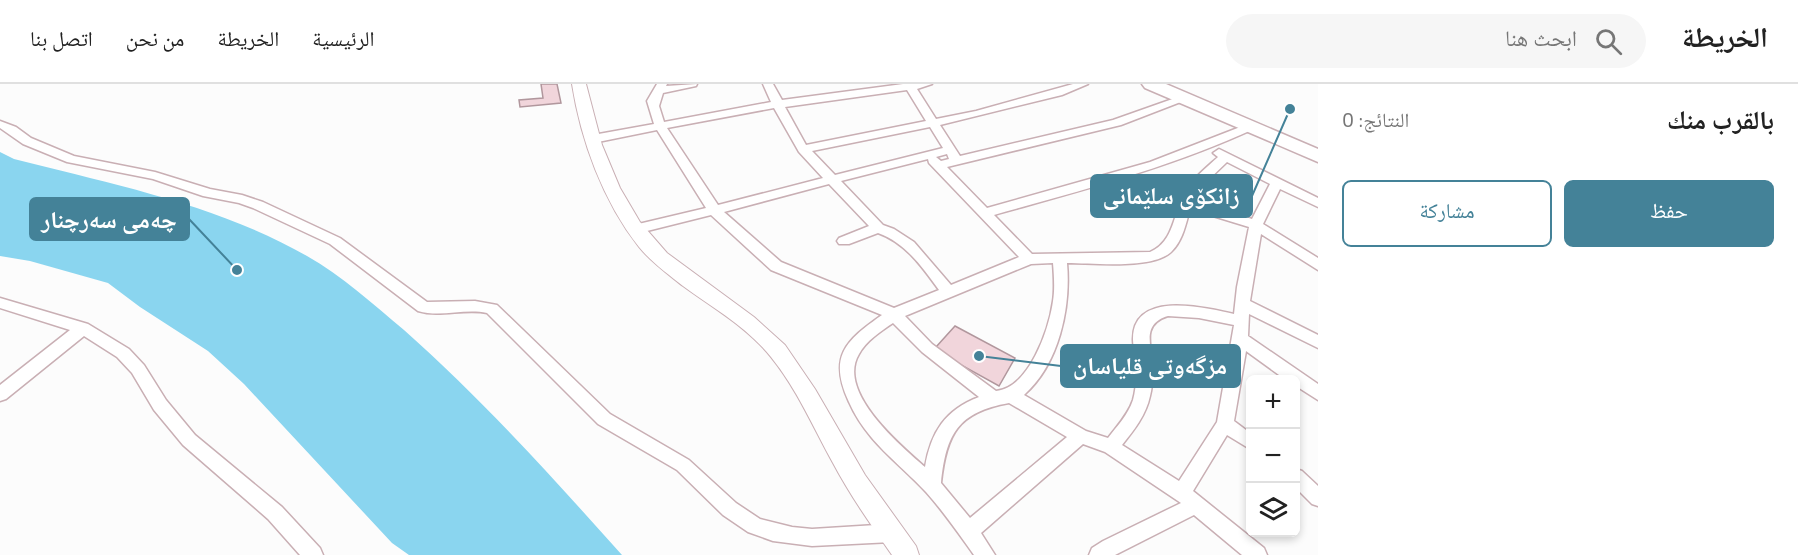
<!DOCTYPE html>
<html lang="ar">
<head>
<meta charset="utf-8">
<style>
  :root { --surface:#fff; --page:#f6f6f6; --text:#222; --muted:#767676; --line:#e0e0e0; --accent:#448298 }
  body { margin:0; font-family:"Exo 2","Noto Naskh Arabic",sans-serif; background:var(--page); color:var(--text); direction:rtl }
  .controls { position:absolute; right:18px; bottom:18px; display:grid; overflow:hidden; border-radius:9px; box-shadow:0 3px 9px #0003 }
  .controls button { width:54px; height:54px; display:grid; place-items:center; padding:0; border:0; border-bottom:2px solid var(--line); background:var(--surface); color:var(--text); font:30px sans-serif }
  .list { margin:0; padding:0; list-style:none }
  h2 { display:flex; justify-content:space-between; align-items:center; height:78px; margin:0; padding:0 24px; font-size:26px }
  h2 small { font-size:20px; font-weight:400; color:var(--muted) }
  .actions { display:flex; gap:12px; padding:18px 24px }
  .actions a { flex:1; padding:14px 0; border:2px solid var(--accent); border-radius:9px; text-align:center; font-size:21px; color:var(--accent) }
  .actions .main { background:var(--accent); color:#fff }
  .icon { flex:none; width:33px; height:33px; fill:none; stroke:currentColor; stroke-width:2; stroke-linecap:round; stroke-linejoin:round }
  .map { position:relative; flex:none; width:1318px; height:471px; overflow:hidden; direction:ltr }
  header { display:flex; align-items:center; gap:36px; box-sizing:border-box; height:84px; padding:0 30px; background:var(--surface); border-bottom:2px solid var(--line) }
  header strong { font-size:28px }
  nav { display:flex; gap:33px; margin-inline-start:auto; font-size:21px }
  .search { width:420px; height:54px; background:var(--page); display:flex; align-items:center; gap:15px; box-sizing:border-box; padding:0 21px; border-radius:33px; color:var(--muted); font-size:22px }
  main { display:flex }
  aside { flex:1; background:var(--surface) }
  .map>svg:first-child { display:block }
  .water { fill:#8ad5ef }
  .building { fill:#f1d5db; stroke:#b1979d; stroke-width:1.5 }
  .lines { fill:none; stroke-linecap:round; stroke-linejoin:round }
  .minor-casing { stroke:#c9afb4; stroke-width:3 }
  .tertiary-casing { stroke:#c9afb4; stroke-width:2 }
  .primary-casing { stroke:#c9afb4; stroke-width:3 }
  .minor { fill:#fff; fill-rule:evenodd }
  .tertiary { fill:#fff; fill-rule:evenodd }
  .primary { fill:#fff; fill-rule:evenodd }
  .leader { fill:none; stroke:#448298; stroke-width:2 }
  .callout-dot { fill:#448298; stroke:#fff; stroke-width:2 }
  .callout { fill:#448298; stroke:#448298; stroke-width:2 }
  .callout-label { font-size:24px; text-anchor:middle; font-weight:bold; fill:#fff }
</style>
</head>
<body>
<header>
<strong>الخريطة</strong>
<div class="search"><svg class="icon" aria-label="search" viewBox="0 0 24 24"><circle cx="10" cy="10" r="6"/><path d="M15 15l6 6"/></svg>ابحث هنا</div>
<nav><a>الرئيسية</a><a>الخريطة</a><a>من نحن</a><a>اتصل بنا</a></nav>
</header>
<main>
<aside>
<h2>بالقرب منك<small>النتائج: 0</small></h2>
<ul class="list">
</ul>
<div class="actions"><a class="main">حفظ</a><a>مشاركة</a></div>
</aside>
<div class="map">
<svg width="1318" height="471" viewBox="0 0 1318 471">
  <rect width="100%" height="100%" fill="#fcfcfc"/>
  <path class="water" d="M0,68L14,75C112,100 218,121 307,172C342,192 373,220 404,246C483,316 552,393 622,471H409L392,459L244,300L208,267L140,223L108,199L30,177L0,172Z"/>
  <g class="building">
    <path d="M541,0H557L561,19L520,23L519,16L543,14Z"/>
    <path d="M955,242L1015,274L999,302L943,271L936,263Z"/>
  </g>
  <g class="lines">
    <g class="minor-casing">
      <g id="minor">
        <path d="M657,0H667L666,2L697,0L696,2L663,9L659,22L664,38L771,18L763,0H773L782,16L903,0H932L917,5L936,35L976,27L1073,0H1088L1062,11L940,41L960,72L1113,36L1181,12H1189L1191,14L1121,41L947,83L987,124L1150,78L1248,40H1256V44C1172,83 1083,106 994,131L1032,170L1150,168C1175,157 1173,129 1185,108C1193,94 1206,84 1218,73L1213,69L1219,65L1318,114V123L1280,105L1263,140L1318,174V186L1261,150L1250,217L1318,251V264L1249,230L1248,252L1318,300V316L1296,302V296H1286L1246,267L1234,337L1250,349V365L1227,351L1193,407L1264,464L1267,471H1242L1194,431L1115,471H1089L1092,464L1103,457L1181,419L1105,368L1083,360L981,449L995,471H974C959,450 944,428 926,408C898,378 866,357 849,318C828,273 845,257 882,231L771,186L711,131L635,150L630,148L628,145L630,142L706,124L657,46L593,59L587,55L593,51L654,40L647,17ZM907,6L926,37L806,61L785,23ZM774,24L799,68L823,94L718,121L667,44ZM930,43L943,64L835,91L812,67ZM947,70L949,75L941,77L936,73ZM928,75L929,79L1019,173L951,201L914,158L894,145L883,141L841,97ZM1227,78L1270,100L1252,135L1193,117L1204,100ZM829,100L869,142L839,154L837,157L839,160H849L878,149C906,159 922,183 939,206L894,224L781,178L724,128ZM1190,125L1249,143L1237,203L1234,230C1207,224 1132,205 1133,256C1134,276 1139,295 1133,316C1128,331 1117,342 1108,354L1086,347L1024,311C1059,280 1071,224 1067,179C1093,179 1154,186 1172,167C1183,156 1186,139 1190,125ZM1053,179C1054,192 1055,205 1053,217C1049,246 1029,304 996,307L932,260L905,232L1031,180ZM1168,232L1199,234L1234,241L1217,338L1179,397L1122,361C1134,346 1146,331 1150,312C1153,300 1153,286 1152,274C1149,255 1145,239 1168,232ZM893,239L922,268L979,313C945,326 931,348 925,383C901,362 836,308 859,270C866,257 881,247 893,239ZM1009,319L1067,353L970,434L941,399C946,350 958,328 1009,319Z"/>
        <path d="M0,37L16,43L31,54L74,72L155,88L210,105L242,111L263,118L340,154L427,218L475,217L497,221L610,330L689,376L736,419L760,435L792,443L812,445L892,440L899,443L901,449L899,455L892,458L812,462L773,457L748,448L723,431L677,386L598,340L487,229C464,224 441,234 418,227L330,160L253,124L239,119L203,112L153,95L67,78L23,60L0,44Z"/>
        <path d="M0,214L88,240L129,265L144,281L166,316L195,351L282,423L320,464L323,471H300L268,435L183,361L154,326L132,289L117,273L84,252L6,315L0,317V301L70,246L0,224Z"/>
        <path d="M1296,385L1302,387L1318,402V422L1312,420L1296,404Z"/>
      </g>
    </g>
    <g class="tertiary-casing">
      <path id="tertiary" d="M572,0H586L602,61L620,104L640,138L667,169L754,233L785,261L815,305L865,391L916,462L919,471H892C871,441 850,411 833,379C813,343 797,305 771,273C747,243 713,224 683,202C668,190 651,178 639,163C603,117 581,57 572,0Z"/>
    </g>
    <g class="primary-casing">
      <path id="primary" d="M1142,0H1166L1318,65V78L1145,4Z"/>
    </g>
    <use href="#minor" class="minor"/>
    <use href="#tertiary" class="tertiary"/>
    <use href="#primary" class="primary"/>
  </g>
  <path class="leader" d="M1290 25L1252 112M237 186L189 135M979 272L1061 282"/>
  <g class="callout-dot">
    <circle cx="1290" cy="25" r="6"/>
    <circle cx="237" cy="186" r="6"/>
    <circle cx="979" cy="272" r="6"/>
  </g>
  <g class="callout">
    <rect x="1091" y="91" width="161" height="42" rx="6"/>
    <rect x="30" y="114" width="159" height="42" rx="6"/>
    <rect x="1061" y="261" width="179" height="42" rx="6"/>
  </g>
  <g class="callout-label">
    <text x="1171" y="120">زانکۆی سلێمانی</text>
    <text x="109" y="144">چەمی سەرچنار</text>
    <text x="1150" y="290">مزگەوتی قلیاسان</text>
  </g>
</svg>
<div class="controls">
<button>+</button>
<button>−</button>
<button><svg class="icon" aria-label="layers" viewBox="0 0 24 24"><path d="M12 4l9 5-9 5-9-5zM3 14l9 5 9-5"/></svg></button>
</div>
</div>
</main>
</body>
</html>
